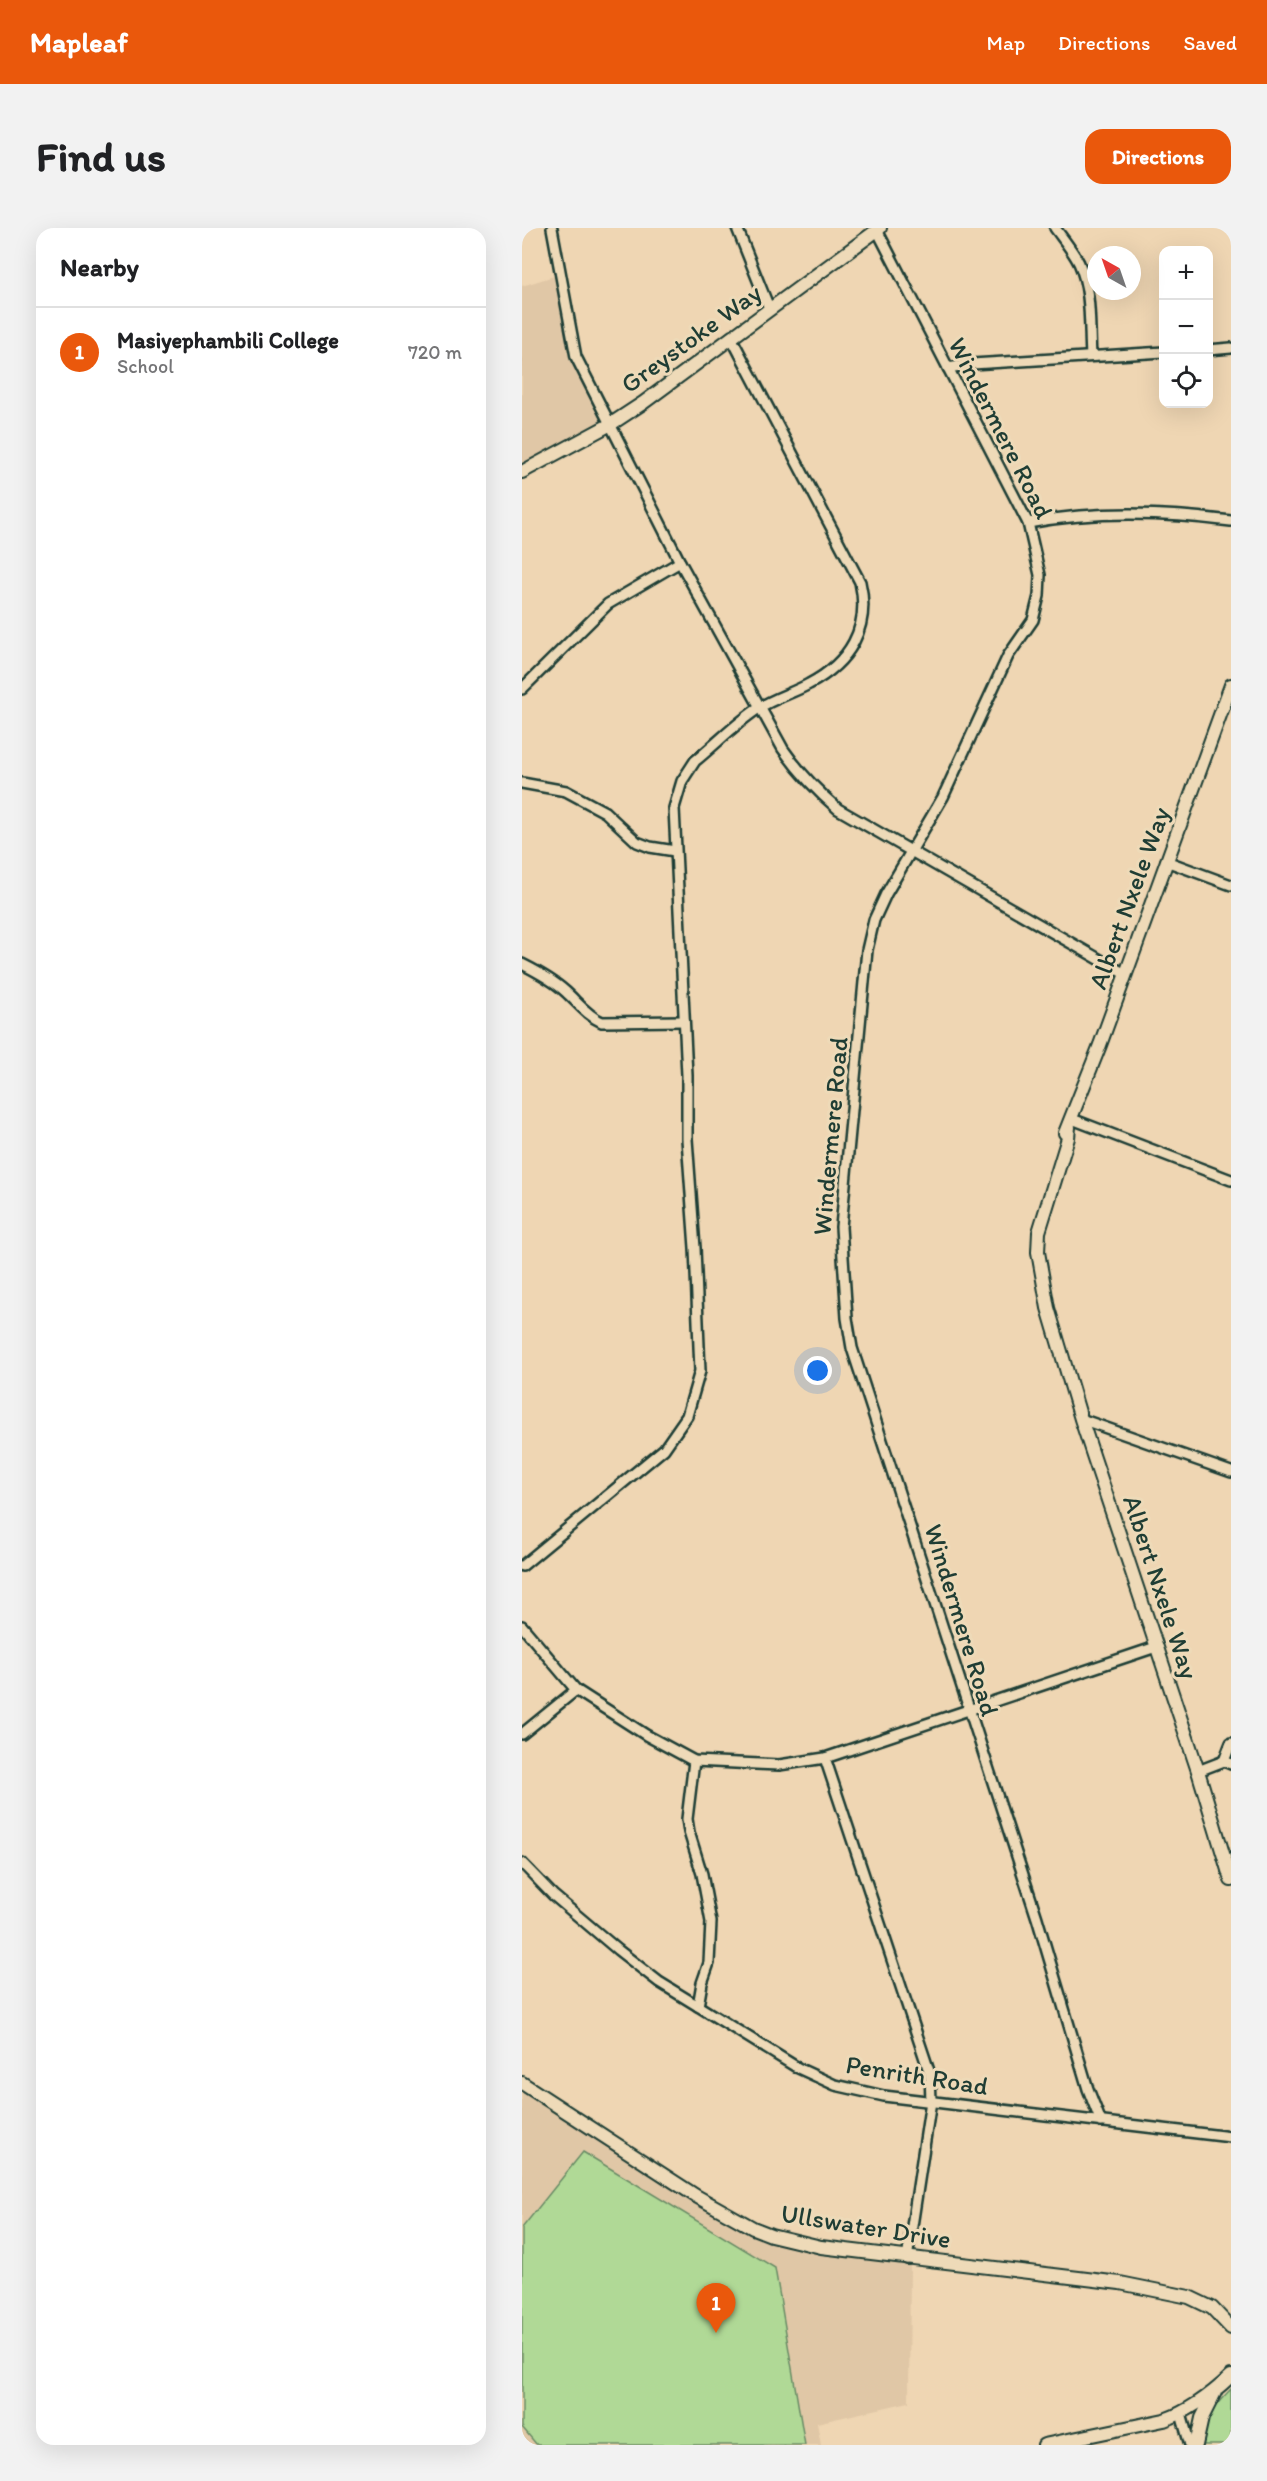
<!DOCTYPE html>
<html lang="en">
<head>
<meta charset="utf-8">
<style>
  :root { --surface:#fff; --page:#f2f2f2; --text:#202124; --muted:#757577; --line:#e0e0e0; --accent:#ea580c }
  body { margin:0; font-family:Itim,sans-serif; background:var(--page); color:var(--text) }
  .controls { position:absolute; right:18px; top:18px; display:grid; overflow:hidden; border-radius:12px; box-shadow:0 6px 24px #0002 }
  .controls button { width:54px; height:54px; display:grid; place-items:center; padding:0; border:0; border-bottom:2px solid var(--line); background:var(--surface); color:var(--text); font:30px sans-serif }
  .compass { position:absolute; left:565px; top:18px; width:54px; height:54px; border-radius:50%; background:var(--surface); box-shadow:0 6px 24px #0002; rotate:320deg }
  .you { position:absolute; left:296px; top:1143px; width:21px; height:21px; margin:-15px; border:4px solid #fff; border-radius:50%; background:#1a73e8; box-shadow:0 0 0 9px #1a73e833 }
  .badge { display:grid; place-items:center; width:39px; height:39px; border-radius:50%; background:var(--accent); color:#fff; font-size:20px; font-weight:700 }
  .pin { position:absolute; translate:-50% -50px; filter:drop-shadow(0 2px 3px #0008) }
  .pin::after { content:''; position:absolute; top:32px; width:21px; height:18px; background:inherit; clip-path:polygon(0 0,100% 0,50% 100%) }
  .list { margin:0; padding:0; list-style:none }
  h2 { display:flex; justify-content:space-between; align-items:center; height:78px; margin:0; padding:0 24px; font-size:26px }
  h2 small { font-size:20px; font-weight:400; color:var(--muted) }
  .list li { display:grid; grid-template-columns:39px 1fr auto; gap:18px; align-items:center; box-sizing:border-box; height:90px; padding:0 24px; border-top:2px solid var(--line) }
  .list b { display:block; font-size:22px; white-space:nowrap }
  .list p { margin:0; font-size:20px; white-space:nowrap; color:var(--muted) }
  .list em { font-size:20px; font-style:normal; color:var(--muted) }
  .icon { flex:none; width:33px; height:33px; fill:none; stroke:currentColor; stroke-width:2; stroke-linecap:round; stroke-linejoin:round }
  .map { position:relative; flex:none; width:709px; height:2217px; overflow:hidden; border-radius:18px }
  header { display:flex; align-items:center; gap:36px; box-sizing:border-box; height:84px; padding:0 30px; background:var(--accent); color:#fff }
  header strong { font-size:28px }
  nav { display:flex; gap:33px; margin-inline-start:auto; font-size:21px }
  .intro { display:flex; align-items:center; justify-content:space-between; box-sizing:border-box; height:144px; padding:0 36px }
  h1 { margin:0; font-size:42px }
  .button { padding:15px 27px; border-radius:18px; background:var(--accent); color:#fff; font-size:21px; font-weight:700 }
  main { display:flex; gap:36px; padding:0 36px }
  aside { flex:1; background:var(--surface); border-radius:18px; box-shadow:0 6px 24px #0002 }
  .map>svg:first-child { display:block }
  .built { fill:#e0c7a6 }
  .green { fill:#b0d996; stroke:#688b65; stroke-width:1.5 }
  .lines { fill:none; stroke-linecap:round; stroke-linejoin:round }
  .street-casing { stroke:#1f3d34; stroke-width:14 }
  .secondary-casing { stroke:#1f3d34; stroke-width:16 }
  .street { stroke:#eedab8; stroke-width:9 }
  .secondary { stroke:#eedab8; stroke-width:12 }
  .labels { text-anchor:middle; stroke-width:6; stroke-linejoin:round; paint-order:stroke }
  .street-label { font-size:26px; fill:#1f3d34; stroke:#eedab8 }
</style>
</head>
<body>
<header>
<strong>Mapleaf</strong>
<nav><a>Map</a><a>Directions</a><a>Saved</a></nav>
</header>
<div class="intro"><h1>Find us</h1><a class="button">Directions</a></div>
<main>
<aside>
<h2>Nearby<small></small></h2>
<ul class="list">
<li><span class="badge">1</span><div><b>Masiyephambili College</b><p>School</p></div><em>720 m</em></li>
</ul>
</aside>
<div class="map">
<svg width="709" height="2217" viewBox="0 0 709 2217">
  <rect width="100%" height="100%" fill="#efd6b3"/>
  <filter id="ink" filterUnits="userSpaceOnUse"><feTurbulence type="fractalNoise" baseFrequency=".0167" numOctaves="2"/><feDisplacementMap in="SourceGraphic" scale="12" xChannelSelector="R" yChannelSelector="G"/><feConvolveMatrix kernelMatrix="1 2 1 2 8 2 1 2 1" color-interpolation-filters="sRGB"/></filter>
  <g filter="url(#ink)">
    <g class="built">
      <path d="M32,48L50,132L83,193L0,237V58Z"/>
      <path d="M0,1858L248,2012L273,2020L388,2036L387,2174L295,2195L299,2217H0Z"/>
    </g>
    <g class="green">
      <path d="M61,1924L253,2040L283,2217H15L0,2199V2000Z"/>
      <path d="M709,2161V2217H681C680,2192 693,2177 709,2161Z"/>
    </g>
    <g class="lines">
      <g class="street-casing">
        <g id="street">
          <path d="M30,0L54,129L158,334L261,521C277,544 295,563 316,581L603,746"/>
          <path d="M215,0L247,80"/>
          <path d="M533,0C541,11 551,23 557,35C570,64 567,97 569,128"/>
          <path d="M355,2L506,295L518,347L517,368L511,392L486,428L421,569L364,666L352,692L345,722L319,999L325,1090L330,1120L515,1690L566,1861L579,1894"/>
          <path d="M686,122L709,120"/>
          <path d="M426,140L450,136L642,124"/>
          <path d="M506,295C574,282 641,284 709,293"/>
          <path d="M0,461L86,376L158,334"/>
          <path d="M0,555L44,563L83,584L115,614L128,619L153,623"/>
          <path d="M644,633L709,657"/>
          <path d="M0,736C16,744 31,752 44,764C56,775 66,788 80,794L162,793"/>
          <path d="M550,891L709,952"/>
          <path d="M559,1191L709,1244"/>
          <path d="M0,1338L142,1221L165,1188L178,1143L173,1020L165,911V847L152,580L160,553L173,533C194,516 214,495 237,480C252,470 271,465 287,456C327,435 349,400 338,354L209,109"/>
          <path d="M0,1398L54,1462L124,1507L172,1533L257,1537L303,1530L634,1419"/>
          <path d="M0,1506L54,1462"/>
          <path d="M303,1530L408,1846L409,1873L385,2031"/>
          <path d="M172,1533L165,1591L167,1604L180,1646L189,1694L187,1735L180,1755L176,1778"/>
          <path d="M702,1533L709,1515"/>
          <path d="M676,1543L702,1533L709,1536"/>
          <path d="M0,1635L31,1667L96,1722L137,1754L176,1778L276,1840L313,1857L362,1868L709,1909"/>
          <path d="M659,2186L668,2217"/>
        </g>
      </g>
      <g class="secondary-casing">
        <g id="secondary">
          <path d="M0,244L89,196L121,175L358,0"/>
          <path d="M547,899L546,910L517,1004L516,1024L526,1080L559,1191L676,1543L709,1652"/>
          <path d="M543,905L578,817L709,457"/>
          <path d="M0,1855L174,1968L231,2000L249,2007L299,2019L598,2055L667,2069L690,2080L709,2100"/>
          <path d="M522,2217L642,2192C668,2183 689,2167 709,2148"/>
          <path d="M674,2217L680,2190L693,2164"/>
        </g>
      </g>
      <use href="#street" class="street"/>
      <use href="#secondary" class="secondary"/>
    </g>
  </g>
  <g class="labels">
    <g class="street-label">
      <text transform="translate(169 110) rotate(-36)" y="9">Greystoke Way</text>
      <text transform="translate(479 200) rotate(63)" y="9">Windermere Road</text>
      <text transform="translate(607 670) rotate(-70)" y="9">Albert Nxele Way</text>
      <text transform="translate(308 908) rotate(-85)" y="9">Windermere Road</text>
      <text transform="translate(639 1359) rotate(72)" y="9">Albert Nxele Way</text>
      <text transform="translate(440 1392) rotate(73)" y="9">Windermere Road</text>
      <text transform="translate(395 1847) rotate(9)" y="9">Penrith Road</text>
      <text transform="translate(344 1998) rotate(9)" y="9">Ullswater Drive</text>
    </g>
  </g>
</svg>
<div class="controls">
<button>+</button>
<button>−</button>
<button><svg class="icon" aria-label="locate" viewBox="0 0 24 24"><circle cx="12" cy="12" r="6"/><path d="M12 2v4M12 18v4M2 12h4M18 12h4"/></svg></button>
</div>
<svg class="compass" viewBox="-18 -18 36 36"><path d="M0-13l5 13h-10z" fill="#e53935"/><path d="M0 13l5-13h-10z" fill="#757577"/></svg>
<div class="you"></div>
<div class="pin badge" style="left:194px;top:2105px">1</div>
</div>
</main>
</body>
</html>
